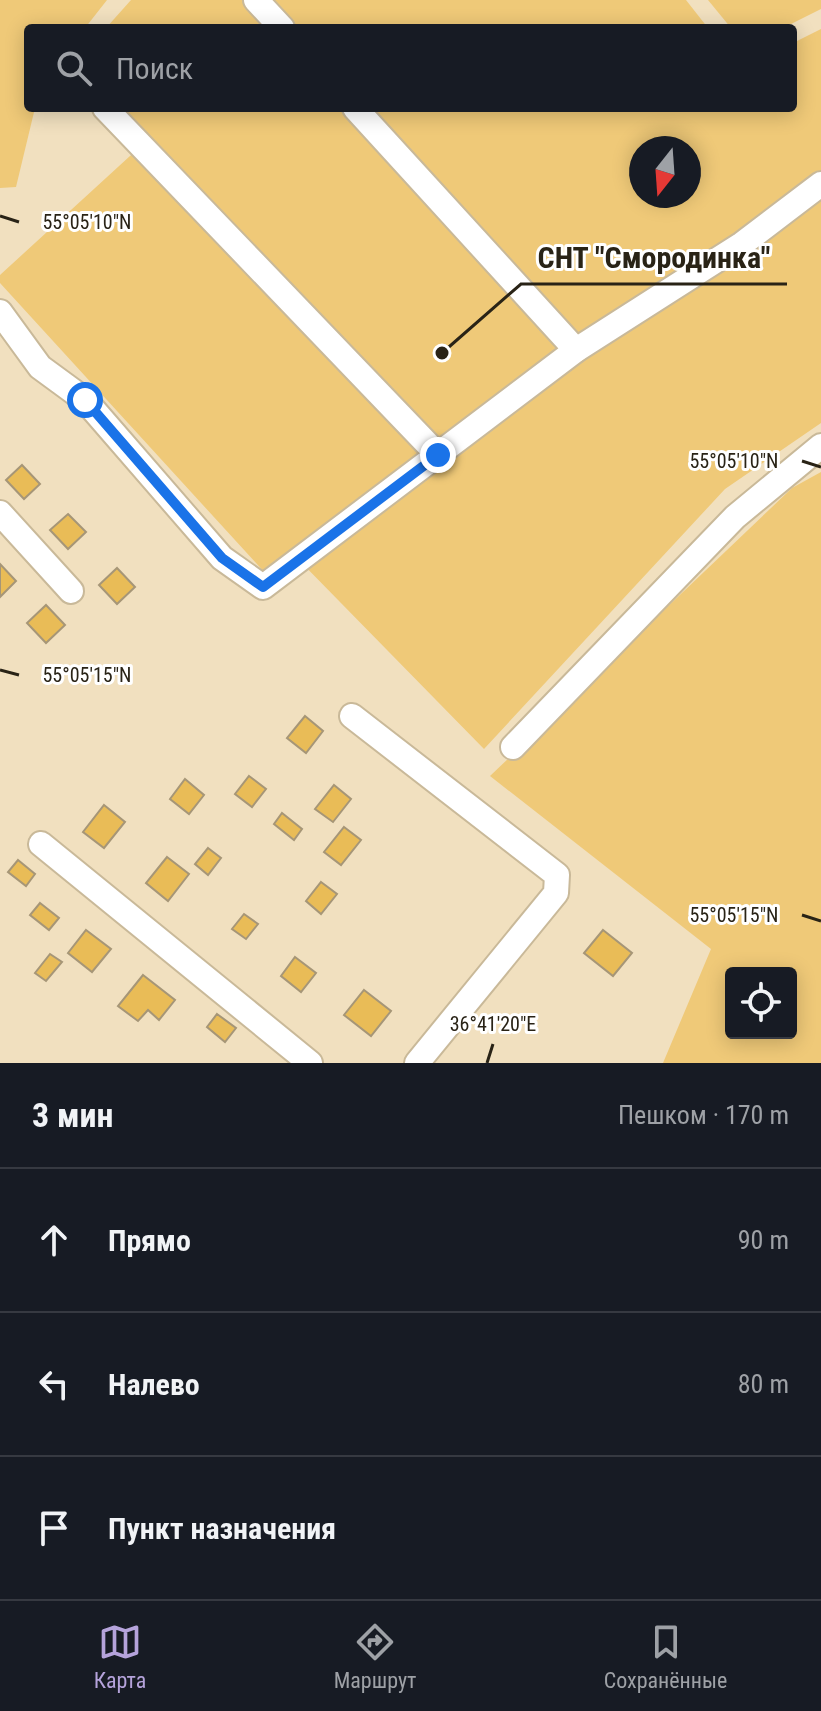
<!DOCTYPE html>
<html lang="ru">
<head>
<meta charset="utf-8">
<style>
  :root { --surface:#171b24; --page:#242831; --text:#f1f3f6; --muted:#9ea1a6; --line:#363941; --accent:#b5a3db }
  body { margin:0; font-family:"Roboto Condensed",sans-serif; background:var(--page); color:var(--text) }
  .controls { position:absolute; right:24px; bottom:24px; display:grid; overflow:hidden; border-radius:8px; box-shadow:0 4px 20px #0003 }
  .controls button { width:72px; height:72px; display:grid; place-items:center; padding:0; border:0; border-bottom:2px solid var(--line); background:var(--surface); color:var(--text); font:40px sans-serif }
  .compass { position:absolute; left:629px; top:136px; width:72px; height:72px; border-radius:50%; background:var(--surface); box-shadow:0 4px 20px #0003; rotate:197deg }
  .stop { position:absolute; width:24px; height:24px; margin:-18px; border:6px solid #1a73e8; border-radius:50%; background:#fff }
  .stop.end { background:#1a73e8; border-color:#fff; box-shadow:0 2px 8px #0008 }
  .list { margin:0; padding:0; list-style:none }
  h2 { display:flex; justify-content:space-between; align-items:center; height:104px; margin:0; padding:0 32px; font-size:34px }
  h2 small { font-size:26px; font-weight:400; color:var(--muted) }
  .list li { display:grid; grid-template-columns:52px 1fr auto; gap:24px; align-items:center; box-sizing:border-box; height:144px; padding:0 32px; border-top:2px solid var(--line) }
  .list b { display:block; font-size:30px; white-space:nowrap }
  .list em { font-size:26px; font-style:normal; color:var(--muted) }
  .icon { flex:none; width:44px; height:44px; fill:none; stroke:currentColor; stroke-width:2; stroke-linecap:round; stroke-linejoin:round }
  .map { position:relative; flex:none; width:821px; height:1063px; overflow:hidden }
  .search { position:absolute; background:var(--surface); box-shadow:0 4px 20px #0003; left:24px; right:24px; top:24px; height:88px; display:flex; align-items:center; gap:20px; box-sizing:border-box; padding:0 28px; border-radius:8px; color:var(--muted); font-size:30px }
  .sheet { height:536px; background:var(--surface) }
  nav { display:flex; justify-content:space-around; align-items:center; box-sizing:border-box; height:112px; border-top:2px solid var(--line); background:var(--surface); font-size:22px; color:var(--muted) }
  nav a { display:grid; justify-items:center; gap:4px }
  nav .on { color:var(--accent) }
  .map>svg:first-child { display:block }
  .green { fill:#efc978; fill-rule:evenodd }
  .building { fill:#e9bc57; stroke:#a69677; stroke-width:2 }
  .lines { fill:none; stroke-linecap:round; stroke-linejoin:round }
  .minor-casing { stroke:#c9b999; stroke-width:28 }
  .minor { stroke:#fff; stroke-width:24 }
  .route { stroke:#1a73e8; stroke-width:10 }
  .ticks { fill:none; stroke:#292316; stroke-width:3 }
  .ticks-label { font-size:20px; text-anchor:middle; fill:#292316; stroke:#fff; stroke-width:6; stroke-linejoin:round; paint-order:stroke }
  .leader { fill:none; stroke:#292316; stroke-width:3 }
  .callout-dot { fill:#292316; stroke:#fff; stroke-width:3 }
  .callout-label { font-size:30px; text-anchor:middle; font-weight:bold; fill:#292316; stroke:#fff; stroke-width:6; stroke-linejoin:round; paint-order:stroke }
</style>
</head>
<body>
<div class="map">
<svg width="821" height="1063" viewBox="0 0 821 1063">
  <rect width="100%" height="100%" fill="#f1e0bf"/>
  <g class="green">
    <path d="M0,0H107L85,28H28V108H35L16,187L0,188Z"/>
    <path d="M131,0H686L708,28H106Z"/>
    <path d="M708,0H821V9L783,28H731Z"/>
    <path d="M821,29V423L725,489L484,749L292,553L266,574L0,283V275L142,145L102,108H793V43ZM641,148H689V196H641Z"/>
    <path d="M821,472V1063H663L711,949L490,776L792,488ZM731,973H791V1033H731Z"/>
  </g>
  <g class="building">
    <path d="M22,465L40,484L24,499L6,480Z"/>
    <path d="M68,514L86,532L68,549L50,530Z"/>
    <path d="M0,564L16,581L0,597Z"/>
    <path d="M117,568L135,587L117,604L99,585Z"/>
    <path d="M46,605L65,625L46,643L27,623Z"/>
    <path d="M305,716L323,731L306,753L287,738Z"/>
    <path d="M249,776L266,789L252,807L235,794Z"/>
    <path d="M185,779L204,795L189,814L170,799Z"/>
    <path d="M334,785L351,799L333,822L315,809Z"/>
    <path d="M104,805L125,822L104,848L83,832Z"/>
    <path d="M282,813L302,829L294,840L274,824Z"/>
    <path d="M344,827L361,840L341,865L324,852Z"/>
    <path d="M208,848L221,858L208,875L195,864Z"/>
    <path d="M167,857L189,874L168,901L146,883Z"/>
    <path d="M18,860L35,874L26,886L8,872Z"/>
    <path d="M321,882L337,894L321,914L306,901Z"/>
    <path d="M40,903L59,918L49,930L30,915Z"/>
    <path d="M244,914L258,924L246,939L232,929Z"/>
    <path d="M86,930L111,949L92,972L68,953Z"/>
    <path d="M603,930L632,953L613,976L584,953Z"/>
    <path d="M50,954L62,962L46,981L35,973Z"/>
    <path d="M295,957L316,973L301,992L281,976Z"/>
    <path d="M143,975L175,1000L159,1020L148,1010L138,1021L118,1006Z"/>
    <path d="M364,990L391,1011L371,1036L344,1015Z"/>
    <path d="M217,1014L236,1028L225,1042L207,1027Z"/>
  </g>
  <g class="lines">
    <g class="minor-casing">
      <g id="minor">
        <path d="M256,0L282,28"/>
        <path d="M105,108L438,455"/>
        <path d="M355,108L576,350"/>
        <path d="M0,312L40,367L85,400L222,558L263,587L576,350L742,244L821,184"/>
        <path d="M0,513L71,591"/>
        <path d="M352,716L557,875L556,893L417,1063"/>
        <path d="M513,747L735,517L821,446"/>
        <path d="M41,844L310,1063"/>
      </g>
    </g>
    <use href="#minor" class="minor"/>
  </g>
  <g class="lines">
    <path class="route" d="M85,400L222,558L263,587L438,455"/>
  </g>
  <path class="ticks" d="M0,216L19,222M802,461L821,467M0,670L19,675M802,915L821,921M487,1063L493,1044"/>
  <g class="ticks-label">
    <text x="87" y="229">55°05'10"N</text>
    <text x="734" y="468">55°05'10"N</text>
    <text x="87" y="682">55°05'15"N</text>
    <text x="734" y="922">55°05'15"N</text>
    <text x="493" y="1031">36°41'20"E</text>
  </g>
  <path class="leader" d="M442 353L521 284H787"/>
  <circle class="callout-dot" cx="442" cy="353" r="8"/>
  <g class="callout-label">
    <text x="654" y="268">СНТ "Смородинка"</text>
  </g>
</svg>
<div class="controls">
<button><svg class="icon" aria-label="locate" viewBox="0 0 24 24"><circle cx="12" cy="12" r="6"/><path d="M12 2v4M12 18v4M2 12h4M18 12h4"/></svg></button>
</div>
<svg class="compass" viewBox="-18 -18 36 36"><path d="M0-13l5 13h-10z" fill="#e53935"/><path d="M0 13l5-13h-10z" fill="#9ea1a6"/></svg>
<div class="stop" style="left:85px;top:400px"></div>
<div class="stop end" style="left:438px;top:455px"></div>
<div class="search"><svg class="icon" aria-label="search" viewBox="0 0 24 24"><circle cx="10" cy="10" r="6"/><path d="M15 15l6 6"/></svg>Поиск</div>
</div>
<section class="sheet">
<h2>3 мин<small>Пешком · 170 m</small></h2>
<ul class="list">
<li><svg class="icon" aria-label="ahead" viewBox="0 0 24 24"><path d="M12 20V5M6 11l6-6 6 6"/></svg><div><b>Прямо</b></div><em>90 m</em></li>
<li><svg class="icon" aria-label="left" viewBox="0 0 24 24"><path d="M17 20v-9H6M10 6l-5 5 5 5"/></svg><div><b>Налево</b></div><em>80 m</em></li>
<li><svg class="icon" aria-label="arrive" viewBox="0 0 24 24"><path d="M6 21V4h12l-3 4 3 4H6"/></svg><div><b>Пункт назначения</b></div></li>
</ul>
</section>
<nav>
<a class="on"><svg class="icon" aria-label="map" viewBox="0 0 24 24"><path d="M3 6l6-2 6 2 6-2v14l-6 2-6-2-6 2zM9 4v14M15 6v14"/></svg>Карта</a>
<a><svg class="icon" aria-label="directions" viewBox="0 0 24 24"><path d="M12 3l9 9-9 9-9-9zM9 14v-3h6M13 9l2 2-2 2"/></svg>Маршрут</a>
<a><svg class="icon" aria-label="saved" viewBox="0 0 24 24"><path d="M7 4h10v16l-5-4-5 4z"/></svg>Сохранённые</a>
</nav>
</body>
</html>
